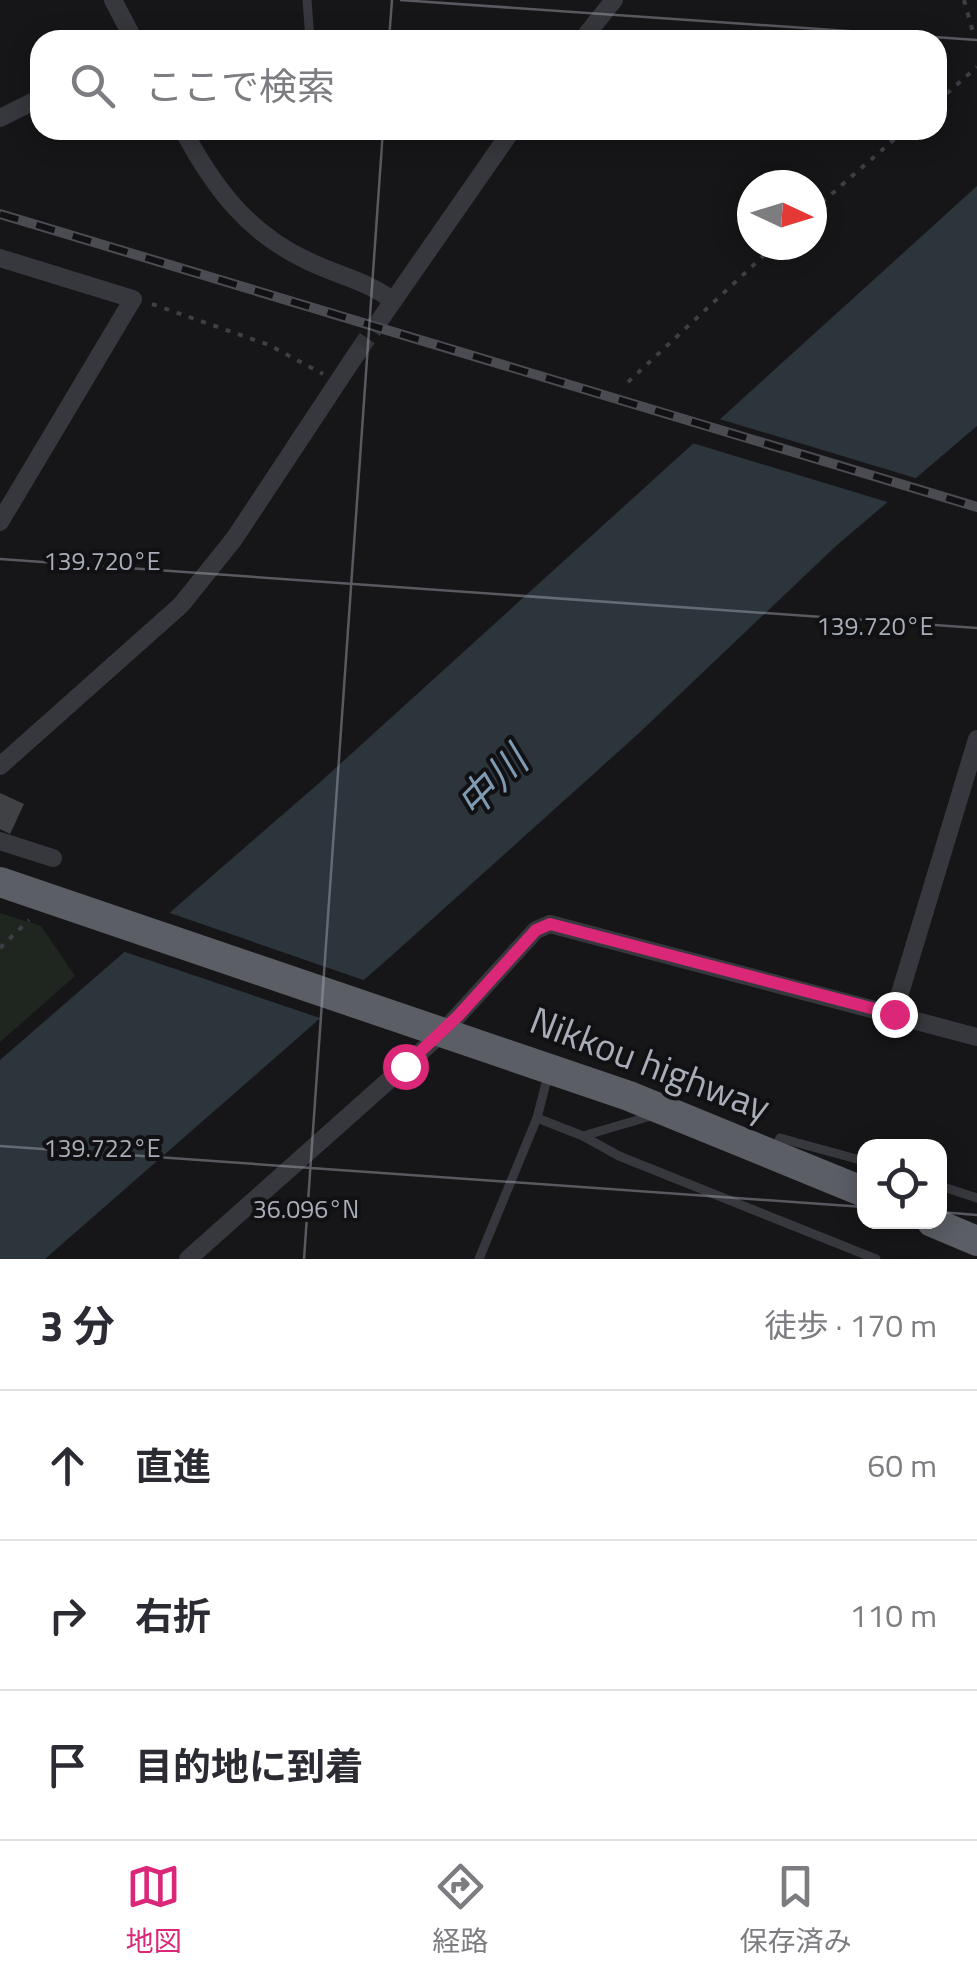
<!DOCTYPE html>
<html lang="ja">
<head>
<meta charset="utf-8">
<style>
  :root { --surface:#fff; --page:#f7f7f7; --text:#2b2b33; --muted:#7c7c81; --line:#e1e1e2; --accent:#db2777 }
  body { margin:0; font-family:"Titillium Web","Noto Sans JP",sans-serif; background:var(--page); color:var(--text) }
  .controls { position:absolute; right:30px; bottom:30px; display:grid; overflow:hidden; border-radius:20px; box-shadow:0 5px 25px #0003 }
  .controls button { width:90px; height:90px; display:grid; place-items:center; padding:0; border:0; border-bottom:2px solid var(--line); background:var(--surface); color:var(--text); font:50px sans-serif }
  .compass { position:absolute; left:737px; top:170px; width:90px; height:90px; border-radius:50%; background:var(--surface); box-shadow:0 5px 25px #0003; rotate:94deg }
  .stop { position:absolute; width:30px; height:30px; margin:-22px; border:8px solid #db2777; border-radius:50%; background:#fff }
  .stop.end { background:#db2777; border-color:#fff; box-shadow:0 2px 10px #0008 }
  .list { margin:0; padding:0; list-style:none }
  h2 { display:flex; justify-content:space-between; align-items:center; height:130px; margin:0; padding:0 40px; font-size:42px }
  h2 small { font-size:32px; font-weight:400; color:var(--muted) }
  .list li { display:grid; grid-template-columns:65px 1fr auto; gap:30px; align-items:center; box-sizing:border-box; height:150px; padding:0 40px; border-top:2px solid var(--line) }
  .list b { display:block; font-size:38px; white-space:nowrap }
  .list em { font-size:32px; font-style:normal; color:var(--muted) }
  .icon { flex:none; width:55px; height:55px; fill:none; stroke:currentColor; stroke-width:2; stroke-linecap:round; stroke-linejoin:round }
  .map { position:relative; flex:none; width:977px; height:1259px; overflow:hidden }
  .search { position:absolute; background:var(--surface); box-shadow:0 5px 25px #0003; left:30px; right:30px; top:30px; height:110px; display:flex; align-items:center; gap:25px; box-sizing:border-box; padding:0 35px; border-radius:30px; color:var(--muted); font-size:38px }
  .sheet { height:580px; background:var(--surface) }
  nav { display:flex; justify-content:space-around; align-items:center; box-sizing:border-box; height:140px; border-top:2px solid var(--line); background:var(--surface); font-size:28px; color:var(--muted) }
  nav a { display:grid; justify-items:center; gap:5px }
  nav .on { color:var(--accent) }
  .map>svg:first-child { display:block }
  .green { fill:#1e261f }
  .water { fill:#2c353c }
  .pier { fill:#161618 }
  .building { fill:#404145 }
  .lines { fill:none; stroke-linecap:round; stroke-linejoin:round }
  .minor-tunnel { stroke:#333438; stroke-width:18; stroke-dasharray:18 9; stroke-linecap:butt }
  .path { stroke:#3d3f44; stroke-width:4; stroke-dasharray:5 8; stroke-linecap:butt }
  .service { stroke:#37383d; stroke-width:9 }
  .minor { stroke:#37383d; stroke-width:18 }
  .trunk { stroke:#5b5e65; stroke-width:30 }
  .rail-casing { stroke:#4a4c52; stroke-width:10 }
  .rail { stroke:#111113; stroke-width:6; stroke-dasharray:19; stroke-linecap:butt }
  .route { stroke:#db2777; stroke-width:12 }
  .ticks { fill:none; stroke:#a8adb8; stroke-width:2.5; stroke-opacity:0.45 }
  .labels { text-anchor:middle; stroke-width:8; stroke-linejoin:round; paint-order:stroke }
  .street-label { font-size:38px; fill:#a8adb8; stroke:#111113 }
  .water-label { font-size:40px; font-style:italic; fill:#7f9bb3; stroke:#111113 }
  .ticks-label { font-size:25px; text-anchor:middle; fill:#a8adb8; stroke:#111113; stroke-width:8; stroke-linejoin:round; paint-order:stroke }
</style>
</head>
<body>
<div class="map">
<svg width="977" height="1259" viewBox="0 0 977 1259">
  <rect width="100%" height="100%" fill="#161618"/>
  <path class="green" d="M0,913L41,926L75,976L0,1042Z"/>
  <path class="water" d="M977,186V426L836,546L638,734L389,958L45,1259H0V1060L318,784Z"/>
  <g class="pier">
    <path d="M716,418L922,480L894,504L689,442Z"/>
    <path d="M164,911L369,982L326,1020L119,950Z"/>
  </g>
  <path class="building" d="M0,793L24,804L10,834L0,829Z"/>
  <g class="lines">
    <path class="minor-tunnel" d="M357,353L382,317"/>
    <g class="path">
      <path d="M964,0L974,36"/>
      <path d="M937,102L977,67"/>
      <path d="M812,211L905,130"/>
      <path d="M152,304L269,345L323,374"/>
      <path d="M628,382L775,245"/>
      <path d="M0,948L29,920"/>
    </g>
    <g class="service">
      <path d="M307,0L310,40"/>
      <path d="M548,1075L537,1118L583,1136L651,1116"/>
      <path d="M583,1136L619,1156L876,1259"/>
      <path d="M774,1152L780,1138L864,1161"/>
      <path d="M940,1186L977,1198"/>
      <path d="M479,1259L537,1118"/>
    </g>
    <g class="minor">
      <path d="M113,0L134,40"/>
      <path d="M582,40L614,0"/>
      <path d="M0,118L40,98"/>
      <path d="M183,130C214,188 248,233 308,261C337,275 367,281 392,300"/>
      <path d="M0,258L133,299L0,522"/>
      <path d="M382,317L512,130"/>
      <path d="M0,766L181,605L234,539L357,353"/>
      <path d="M0,841L53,858"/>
      <path d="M894,1013L977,739"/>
      <path d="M188,1259L443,1032L536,930L550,924L977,1037"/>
    </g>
    <g class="trunk">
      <path d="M0,882L629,1096L864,1192"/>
      <path d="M932,1222L977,1241"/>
    </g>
    <g class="rail-casing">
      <path id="rail" d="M0,214L977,507"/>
    </g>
    <use href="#rail" class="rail"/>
  </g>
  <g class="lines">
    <path class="route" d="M405,1066L458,1016L536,930L550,924L894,1014"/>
  </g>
  <path class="ticks" d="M400,0L977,40M389,40L392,0M0,559L977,628M0,1146L864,1207M940,1212L977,1215M304,1259L383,130"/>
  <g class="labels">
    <g class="street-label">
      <text transform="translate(650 1064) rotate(21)" y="13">Nikkou highway</text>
    </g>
    <g class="water-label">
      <text transform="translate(492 782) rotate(-45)" y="14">中川</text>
    </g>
  </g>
  <g class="ticks-label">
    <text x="102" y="570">139.720°E</text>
    <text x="875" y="635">139.720°E</text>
    <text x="102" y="1157">139.722°E</text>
    <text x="306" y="1218">36.096°N</text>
  </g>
</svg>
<div class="controls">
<button><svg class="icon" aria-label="locate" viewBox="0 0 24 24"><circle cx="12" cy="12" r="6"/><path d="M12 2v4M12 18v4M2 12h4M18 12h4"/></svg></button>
</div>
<svg class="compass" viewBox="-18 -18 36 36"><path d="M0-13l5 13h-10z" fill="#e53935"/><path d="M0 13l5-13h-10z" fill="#7c7c81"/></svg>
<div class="stop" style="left:405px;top:1066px"></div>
<div class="stop end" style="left:894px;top:1014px"></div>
<div class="search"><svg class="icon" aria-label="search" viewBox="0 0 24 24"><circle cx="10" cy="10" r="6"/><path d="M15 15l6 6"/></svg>ここで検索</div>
</div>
<section class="sheet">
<h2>3 分<small>徒歩 · 170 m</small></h2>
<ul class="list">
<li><svg class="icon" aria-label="ahead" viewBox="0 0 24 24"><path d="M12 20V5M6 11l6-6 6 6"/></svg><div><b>直進</b></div><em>60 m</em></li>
<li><svg class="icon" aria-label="right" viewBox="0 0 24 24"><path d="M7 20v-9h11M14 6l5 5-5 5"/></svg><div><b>右折</b></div><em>110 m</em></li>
<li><svg class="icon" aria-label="arrive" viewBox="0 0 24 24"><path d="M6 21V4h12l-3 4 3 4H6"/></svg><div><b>目的地に到着</b></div></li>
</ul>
</section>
<nav>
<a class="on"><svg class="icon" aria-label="map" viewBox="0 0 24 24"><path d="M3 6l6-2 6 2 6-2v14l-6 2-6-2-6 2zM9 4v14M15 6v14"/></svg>地図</a>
<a><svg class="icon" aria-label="directions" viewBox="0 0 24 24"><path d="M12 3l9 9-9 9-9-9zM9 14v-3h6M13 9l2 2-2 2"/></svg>経路</a>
<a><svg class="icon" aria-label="saved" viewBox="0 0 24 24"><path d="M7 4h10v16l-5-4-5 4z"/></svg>保存済み</a>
</nav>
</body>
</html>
